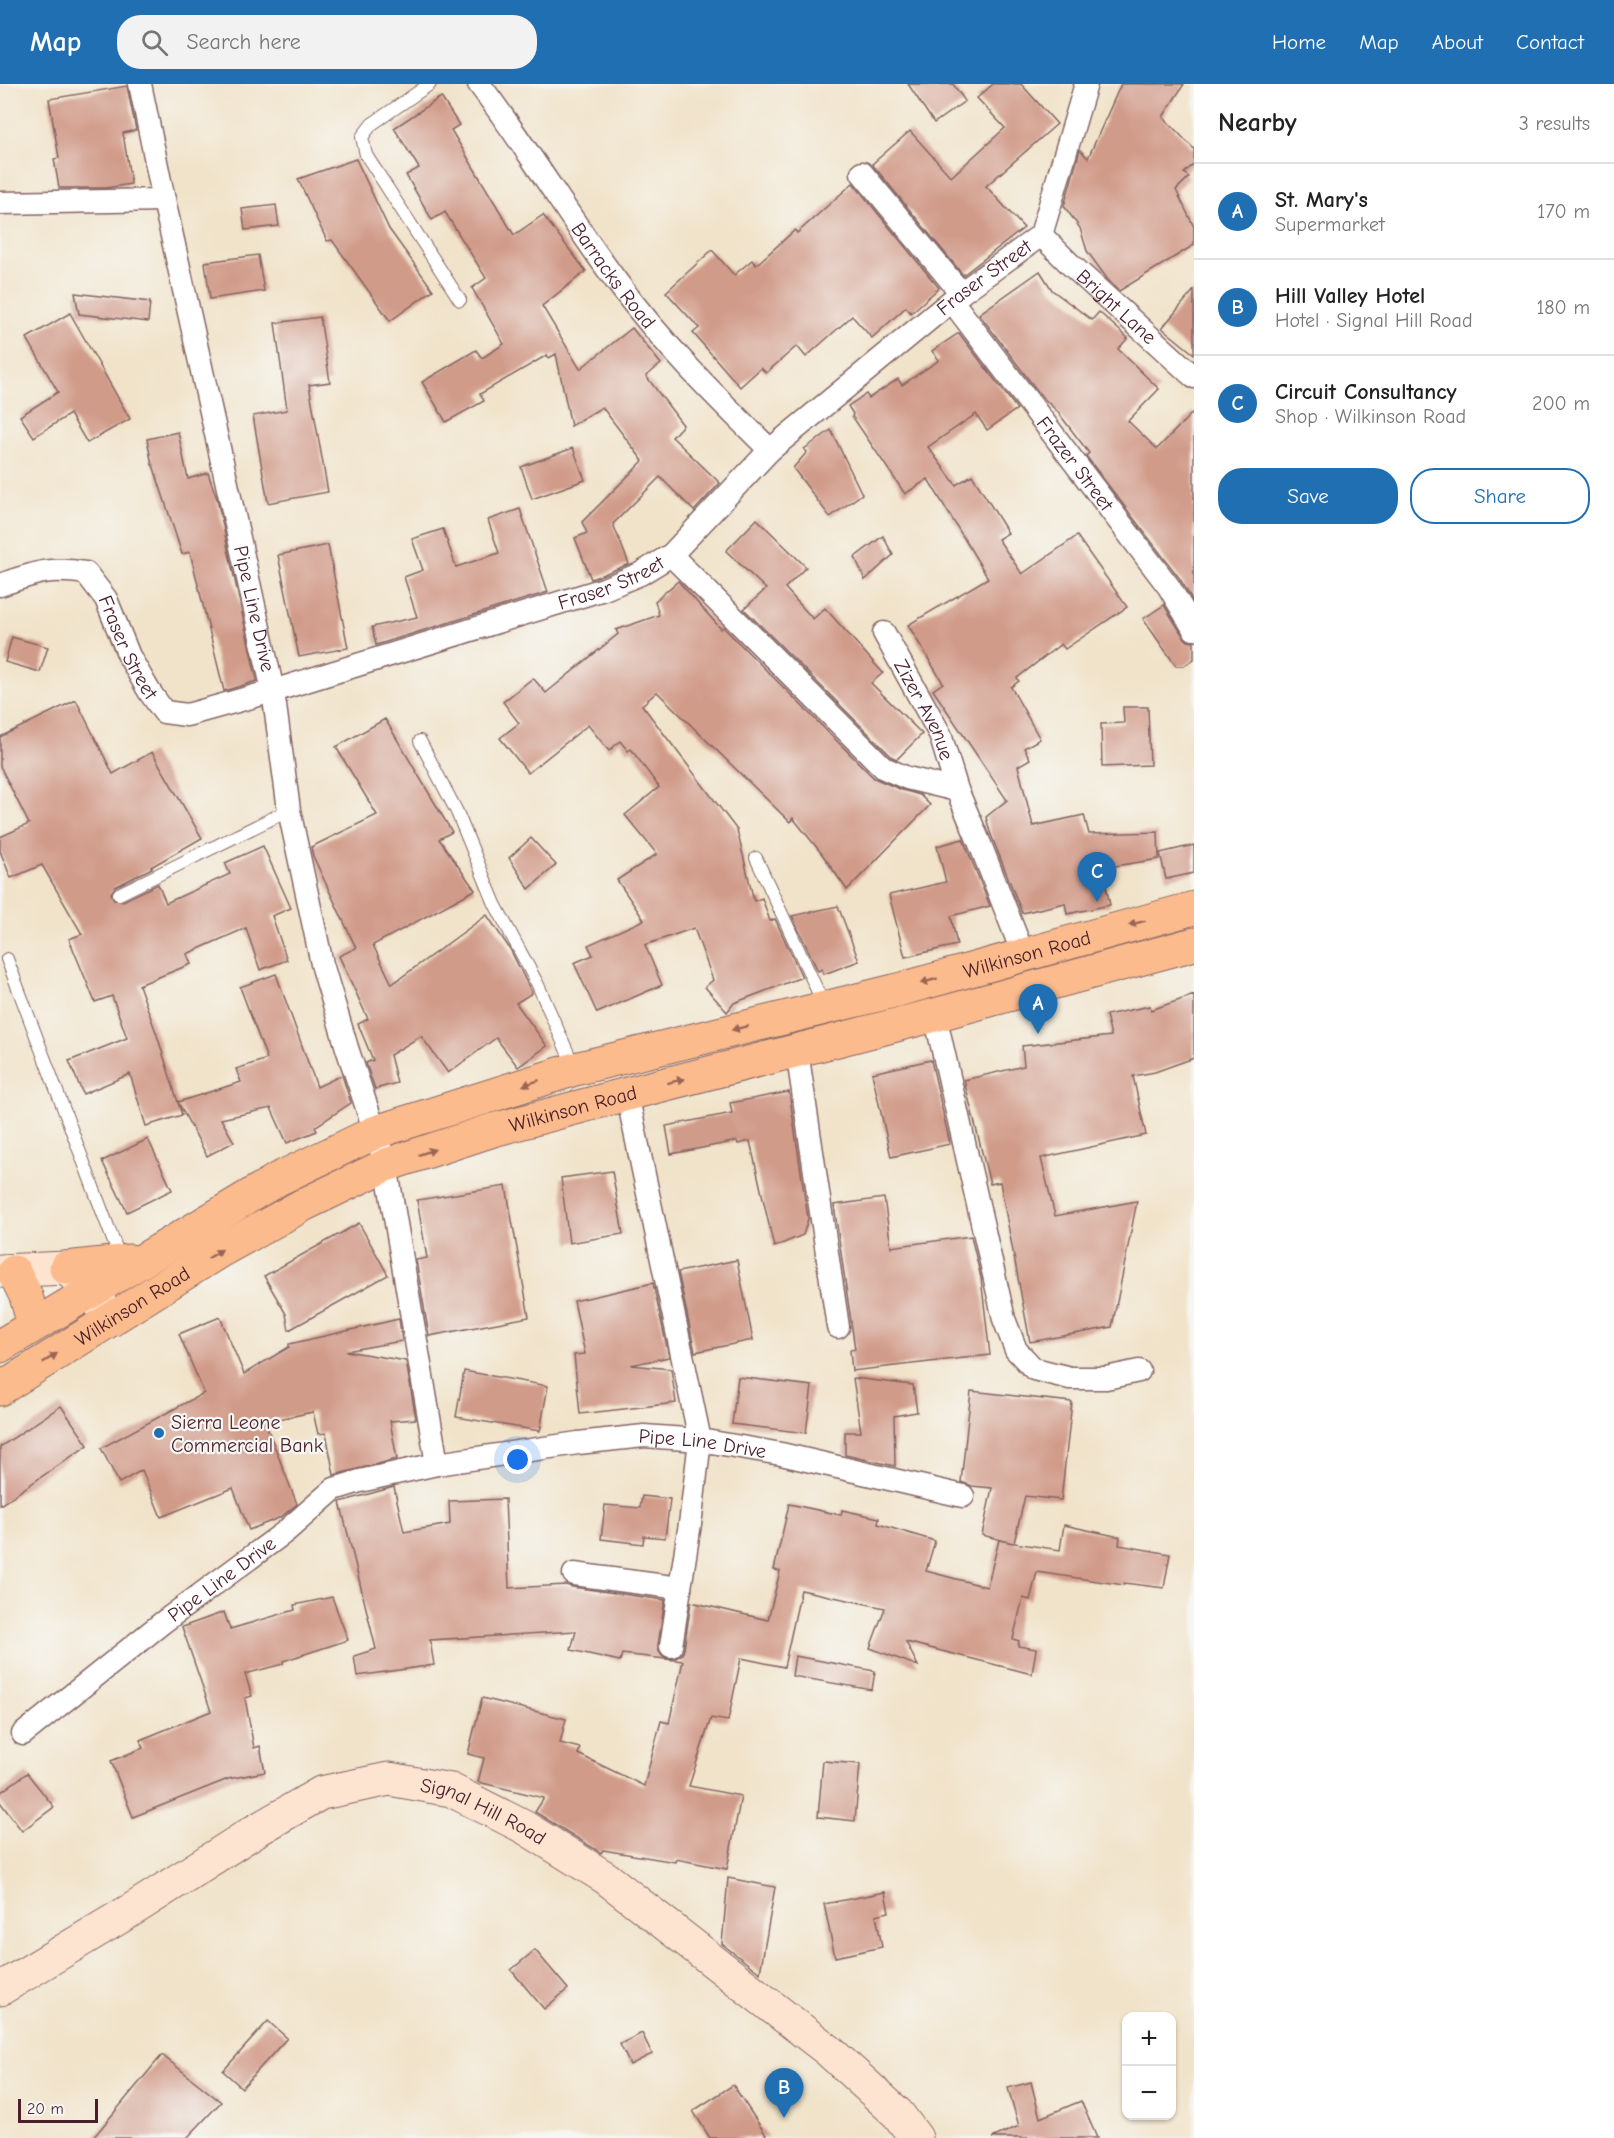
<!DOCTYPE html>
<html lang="en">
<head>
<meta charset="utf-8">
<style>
  :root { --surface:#fff; --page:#f2f2f2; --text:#222; --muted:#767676; --line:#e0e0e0; --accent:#1f6fb2 }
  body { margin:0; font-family:"Comic Neue",sans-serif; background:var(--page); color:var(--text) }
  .controls { position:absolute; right:18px; bottom:18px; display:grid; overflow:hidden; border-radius:12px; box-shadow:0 2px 4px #0004 }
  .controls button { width:54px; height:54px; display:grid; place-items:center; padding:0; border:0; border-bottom:2px solid var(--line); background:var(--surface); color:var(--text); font:30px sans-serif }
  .scale { position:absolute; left:18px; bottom:15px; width:80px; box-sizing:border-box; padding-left:6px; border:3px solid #4a1f2b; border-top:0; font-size:16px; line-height:21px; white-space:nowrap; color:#4a1f2b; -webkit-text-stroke:4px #f6f6f2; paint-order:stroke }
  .you { position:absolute; left:518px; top:1376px; width:21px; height:21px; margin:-15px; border:4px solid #fff; border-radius:50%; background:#1a73e8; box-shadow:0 0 0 9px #1a73e833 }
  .badge { display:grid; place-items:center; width:39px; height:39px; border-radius:50%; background:var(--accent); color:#fff; font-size:20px; font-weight:700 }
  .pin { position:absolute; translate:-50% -50px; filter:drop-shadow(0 2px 3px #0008) }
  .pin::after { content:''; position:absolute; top:32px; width:21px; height:18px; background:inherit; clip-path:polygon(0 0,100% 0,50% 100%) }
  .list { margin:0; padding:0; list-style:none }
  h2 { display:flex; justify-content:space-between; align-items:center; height:78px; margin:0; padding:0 24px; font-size:26px }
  h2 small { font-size:20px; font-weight:400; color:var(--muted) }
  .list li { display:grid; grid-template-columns:39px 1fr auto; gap:18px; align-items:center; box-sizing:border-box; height:96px; padding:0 24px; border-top:2px solid var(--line) }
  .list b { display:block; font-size:22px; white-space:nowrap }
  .list p { margin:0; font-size:20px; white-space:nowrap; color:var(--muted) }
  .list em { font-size:20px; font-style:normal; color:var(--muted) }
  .actions { display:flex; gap:12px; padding:18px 24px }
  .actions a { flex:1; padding:14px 0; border:2px solid var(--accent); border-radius:24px; text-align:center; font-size:21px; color:var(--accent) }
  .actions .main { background:var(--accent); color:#fff }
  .icon { flex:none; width:33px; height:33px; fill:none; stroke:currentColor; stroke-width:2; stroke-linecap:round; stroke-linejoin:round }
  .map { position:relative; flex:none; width:1194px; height:2054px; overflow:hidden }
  header { display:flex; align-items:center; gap:36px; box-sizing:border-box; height:84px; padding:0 30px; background:var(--accent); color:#fff }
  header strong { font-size:28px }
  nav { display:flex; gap:33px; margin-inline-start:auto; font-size:21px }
  .search { width:420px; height:54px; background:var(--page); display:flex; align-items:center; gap:15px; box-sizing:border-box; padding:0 21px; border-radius:24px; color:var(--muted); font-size:22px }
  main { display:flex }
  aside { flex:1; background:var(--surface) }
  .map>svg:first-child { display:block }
  .building { fill:#d19b8a }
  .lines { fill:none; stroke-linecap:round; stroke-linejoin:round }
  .service-casing { stroke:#846463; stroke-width:14 }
  .minor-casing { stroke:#846463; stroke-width:25 }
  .secondary-casing { stroke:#846463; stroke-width:35 }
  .primary-casing { stroke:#846463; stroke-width:35 }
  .service { stroke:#fff; stroke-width:12 }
  .minor { stroke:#fff; stroke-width:22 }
  .secondary { stroke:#fde4d1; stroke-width:33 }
  .primary { stroke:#fbbb8d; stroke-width:33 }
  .oneway { fill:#9a6557 }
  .poi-dot { fill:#1f6fb2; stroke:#f6f6f2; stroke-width:2 }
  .labels { text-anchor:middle; stroke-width:4.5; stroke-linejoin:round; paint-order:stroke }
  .street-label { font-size:20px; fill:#4a1f2b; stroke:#f6f6f2 }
  .poi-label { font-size:20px; fill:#4a1f2b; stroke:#f6f6f2; text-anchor:start }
</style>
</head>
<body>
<header>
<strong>Map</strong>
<div class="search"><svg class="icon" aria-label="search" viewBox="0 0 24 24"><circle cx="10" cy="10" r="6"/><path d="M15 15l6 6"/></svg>Search here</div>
<nav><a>Home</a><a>Map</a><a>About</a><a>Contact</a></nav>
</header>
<main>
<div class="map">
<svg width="1194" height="2054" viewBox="0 0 1194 2054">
  <rect width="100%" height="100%" fill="#f6f6f2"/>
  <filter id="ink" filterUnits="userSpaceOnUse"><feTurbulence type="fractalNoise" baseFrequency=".0167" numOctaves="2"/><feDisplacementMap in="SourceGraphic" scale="12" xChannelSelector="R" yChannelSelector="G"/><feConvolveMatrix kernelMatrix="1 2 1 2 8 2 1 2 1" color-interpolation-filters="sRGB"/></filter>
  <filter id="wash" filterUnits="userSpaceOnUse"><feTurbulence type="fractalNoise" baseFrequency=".008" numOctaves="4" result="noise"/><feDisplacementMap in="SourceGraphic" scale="24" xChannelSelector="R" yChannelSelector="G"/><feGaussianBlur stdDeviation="1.35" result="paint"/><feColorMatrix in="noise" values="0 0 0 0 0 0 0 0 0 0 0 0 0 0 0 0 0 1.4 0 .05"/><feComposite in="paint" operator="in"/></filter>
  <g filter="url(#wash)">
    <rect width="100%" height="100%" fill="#f1e3ca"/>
    <g id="blocks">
      <g class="building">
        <path d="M908,0H953L965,17L934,39Z"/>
        <path d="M993,0H1021L1057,40L986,102L1024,144L963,191L872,80L910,47L951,93L1005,44L977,14Z"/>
        <path d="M1121,0H1184L1163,33L1194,65V80L1184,89L1189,93L1176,106L1194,143V161L1119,207L1108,196L1087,167L1080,144L1064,122L1080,66L1088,74Z"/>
        <path d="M127,2L136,46L123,49L131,100L106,104H59L54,75L59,74L49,15Z"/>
        <path d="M441,13L459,41L451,46L514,151L543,131L586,187L542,222L580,285L632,244L661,280L646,292L683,341L672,353L720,399L694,427L660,393L613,440L629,480L599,492L591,495L575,454L587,449L582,438L643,377L602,323L571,342L556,270L549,274L547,271L480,310L484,317L446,338L422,298L476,266L482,274L504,260L472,204L486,194L445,128L432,136L406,91L419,84L394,44Z"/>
        <path d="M356,75L389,145L433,206L390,237L332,156L327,157L298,95Z"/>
        <path d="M853,99L939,204L911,229L906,223L872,254L852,232L806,273L797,262L766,289L761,284L740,303L693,249L699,244L666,208L712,166L734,191L752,176L756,181L795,146L797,149Z"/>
        <path d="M276,121L279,142L245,146L242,125Z"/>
        <path d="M258,171L264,207L210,215L205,178Z"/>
        <path d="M1040,187L1052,206L1092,236L1099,228L1128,254L1118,265L1159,305L1128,337L1157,365L1194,327V519L1180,495L1086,372L1089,369L1057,327L1042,313L979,230Z"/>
        <path d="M1194,206V270L1162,244Z"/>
        <path d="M75,209L150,218L148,238L79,230Z"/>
        <path d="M70,229L130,335L87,359L70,330L34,353L20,332L58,308L27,254Z"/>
        <path d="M320,233L330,298L309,301L328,408L268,419L253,332L287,326L275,239Z"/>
        <path d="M959,249L1017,325L987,346L976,330L928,363L956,401L972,391L1008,449L998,455L1022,490L1077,452L1127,523L1065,565L1061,560L1017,594L1019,597L1011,603L1040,655L1024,664L1030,675L1018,682L1033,742L1084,731L1089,750L1158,748L1159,775L1102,784L1110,821L1067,830L1065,819L1022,829L990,748L986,733L1007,716L933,606L943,599L908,541L988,494L928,395L905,410L852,332L853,330L848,322L866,310L869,314L898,295L902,301L939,276L932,267Z"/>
        <path d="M831,346L862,410L830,433L793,384L807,368L804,365Z"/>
        <path d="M178,348L188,395L208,389L217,415L257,597L224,607L190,468L182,470L153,381H152L147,355Z"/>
        <path d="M573,364L585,396L532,415L521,383Z"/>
        <path d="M520,425L548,508L376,561L372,543L417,533L404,493L423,486L412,455L443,445L456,483L499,469L488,436Z"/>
        <path d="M757,435L806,483L785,504L813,535L825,524L883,589L871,599L922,650L897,675L892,673L744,525L766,505L726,467Z"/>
        <path d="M883,452L893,471L865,496L855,473Z"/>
        <path d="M328,461L348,564L299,573L278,471Z"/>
        <path d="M678,497L721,545L723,543L874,694L902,706L920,711L930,721L847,806L822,770L793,734L790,738L657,608L642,621L737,746L754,817L762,814L770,837L775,835L802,893L734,919L727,928L705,903L713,896L694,844L645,861L662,901L597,929L574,879L593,871L588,861L644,836L617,796L657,770L625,731L659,703L631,665L628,667L620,657L609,667L588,641L528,689L500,654L519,639L503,618L533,594L546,609L618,550L616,546L659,531L655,517Z"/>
        <path d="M1164,521L1183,552L1188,557L1194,558V575L1184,582H1176L1143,535Z"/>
        <path d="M12,553L48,563L40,588L5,578Z"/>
        <path d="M76,616L113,690L152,668L202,754L151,783L152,784L115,803L111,809L114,816L123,817L158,800L166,819L230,790L225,779L263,762L291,824L272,832L287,876L260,886L246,844L187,870L191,880L139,901L157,951L182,1031L146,1042L130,990L83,1010L69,977L127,954L112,912L95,918L69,855L82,850L42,781L11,794L0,767V753L29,740L0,682V653Z"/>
        <path d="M1123,623H1148L1150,681L1102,683L1101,640L1124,639Z"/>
        <path d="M385,635L452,748L439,755L475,806L373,861L392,900L487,831L510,865L532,909L516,919L547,962L518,983L496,954L448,989L421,952L390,971L397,999L375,1005L366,979L373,976L358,940L368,935L339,872L356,864L313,772L311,763L377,731L336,663Z"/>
        <path d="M531,754L556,781L529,805L509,774Z"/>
        <path d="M963,755L990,822L951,832L957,861L905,873L889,811L946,798L937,762Z"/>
        <path d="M1194,761V789L1166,795L1160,769Z"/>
        <path d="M838,822L859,877L824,890L822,885L818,887L792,832Z"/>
        <path d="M276,890L317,1003L342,991L351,1019L315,1043L317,1047L287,1059L271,1024L221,1035L234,1058L207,1072L178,1018L241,998L236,985L267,975L240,903Z"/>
        <path d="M1194,911V974L1155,988L1133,992L1146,1051L1041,1074L1055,1132L1137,1117L1112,1243L1030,1258L1000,1098L990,1100L964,996L1024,982L1022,962L1111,952L1106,931L1150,922L1151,926Z"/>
        <path d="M931,976L950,1060L891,1073L872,989Z"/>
        <path d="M789,1008L808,1135L803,1151L774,1163L750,1057L738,1060L737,1057L671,1070L666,1042L732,1029L730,1019Z"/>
        <path d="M148,1055L172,1106L127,1128L102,1077Z"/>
        <path d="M612,1087L623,1150L569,1159L561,1094Z"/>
        <path d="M506,1102L529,1233L429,1252L416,1176L427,1174L417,1116Z"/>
        <path d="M884,1114L891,1163L971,1152L981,1194L990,1271L852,1287L850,1266L855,1265L834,1121Z"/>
        <path d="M359,1139L388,1191L289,1246L286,1230L264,1192Z"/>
        <path d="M737,1176L753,1256L695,1268L678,1188Z"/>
        <path d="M653,1199L669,1273L631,1281L671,1285L676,1319L580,1330L574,1271L585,1270L574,1217Z"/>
        <path d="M220,1233L244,1290L289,1263V1260L399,1235L402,1257L346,1267L406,1277L416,1335L390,1337L397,1375L334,1391L326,1349L318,1350L313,1328L265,1338L297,1420L281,1433L249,1446L233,1404L161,1433L142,1386L119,1399L101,1364L204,1309L179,1250Z"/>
        <path d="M464,1287L548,1302L540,1347L456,1333Z"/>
        <path d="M738,1293L812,1302L806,1349L732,1340Z"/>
        <path d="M853,1294L913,1301L917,1328L894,1332L895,1382L845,1371V1348H861Z"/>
        <path d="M971,1307L1072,1318L1061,1416L1025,1412L1014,1459L1060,1466L1064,1441L1120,1453L1119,1461L1170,1470L1164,1504L1124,1499V1501L1037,1488L1030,1516L1023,1514L1013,1555L1019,1557L1018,1562L1036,1565L1032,1590L906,1558L918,1582L870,1564L885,1524L801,1506L784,1583L741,1574L728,1637L711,1634L689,1702L741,1712L727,1785L676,1775L675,1778L603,1766L601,1769L535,1728L544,1714L478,1698L484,1674L468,1670L482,1614L566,1635L560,1659L580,1664L578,1670L644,1702L661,1637L669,1639L683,1577L622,1570L620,1577L571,1566L576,1547L430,1556L434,1581L357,1592L354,1572L376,1565L340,1418L394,1403L404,1448L450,1440L449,1417L505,1415L509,1504L566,1501L572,1503L665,1516L658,1561V1566L662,1572L668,1575L676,1574L682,1570L684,1565L691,1518L768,1536L780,1487L774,1486L789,1420L841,1431L842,1426L879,1434L878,1440L935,1457L926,1487L987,1503L999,1456L1013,1459L982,1451L992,1404L972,1402L961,1398Z"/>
        <path d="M61,1322L88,1361L0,1421V1363Z"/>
        <path d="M642,1412L670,1415L665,1454L644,1452L643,1460L601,1455L605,1421L640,1424Z"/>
        <path d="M332,1513L348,1556L283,1577V1580L245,1590L252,1612L245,1614L254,1664L260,1662L265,1688L228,1695L133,1733L111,1677L143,1664L140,1656L211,1627L182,1543L224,1528L230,1545L295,1526L294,1521Z"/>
        <path d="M795,1572L875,1587L872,1606L792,1592Z"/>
        <path d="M823,1677L860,1680L855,1737L818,1733Z"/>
        <path d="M27,1689L54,1723L22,1747L0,1718V1709Z"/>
        <path d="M728,1794L775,1803L760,1889L722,1860Z"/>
        <path d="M885,1808L889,1828L876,1831L882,1863L835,1873L824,1820Z"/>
        <path d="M535,1866L568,1905L544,1925L511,1886Z"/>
        <path d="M268,1937L287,1954L242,2004L223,1987Z"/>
        <path d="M642,1949L652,1970L630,1981L620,1960Z"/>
        <path d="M162,1971L221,2018L187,2054H93Z"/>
        <path d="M1031,1998L1040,2034L1081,2017L1097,2054H992L1019,2042L1008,2004Z"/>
        <path d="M733,2001L768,2054H710L693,2027Z"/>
      </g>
    </g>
  </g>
  <g filter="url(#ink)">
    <use href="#blocks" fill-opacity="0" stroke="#846463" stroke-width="1.5"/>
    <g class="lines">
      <g class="service-casing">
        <g id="service">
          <path d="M430,0L372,40L362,53L366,71L460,216"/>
          <path d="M420,657L457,728L495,820L538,901L574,983"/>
          <path d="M756,774L825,923"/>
          <path d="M119,810L289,726"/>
          <path d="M7,875L121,1177"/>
        </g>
      </g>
      <g class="minor-casing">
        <g id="minor">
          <path id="s1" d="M140,0L164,116L273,607L289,726L322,880L347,964L386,1081L437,1380"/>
          <path id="s2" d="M479,0C528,64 569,134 617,198C662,259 716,313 770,366"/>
          <path d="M862,89L961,209"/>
          <path d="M0,119L164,116"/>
          <path id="s3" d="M1041,151L1070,180L1194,293"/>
          <path id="s4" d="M952,217L1169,503L1194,545"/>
          <path d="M671,471L884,684L907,694L957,706"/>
          <path id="s5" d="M0,501C35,489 49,483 86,489L106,515L129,572L149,607L164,628L187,631L273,607L604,505L640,490L671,471L770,366L961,209L1041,151L1086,0"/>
          <path id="s6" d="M884,549L940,650L957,706L980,760L1023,870"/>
          <path d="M935,931L1004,1235L1016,1266L1034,1285L1070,1294H1106L1139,1287"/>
          <path d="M797,967L838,1243"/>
          <path d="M627,1010L700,1356L691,1433L671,1562"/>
          <path d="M574,1490L680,1504"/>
          <path id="s7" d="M23,1650L162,1539L285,1448L334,1405L360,1397L437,1380L578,1359L644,1352L700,1356L781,1370L963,1412"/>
        </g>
      </g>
      <g class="secondary-casing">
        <g id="secondary">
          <path d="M0,1187L66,1184L91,1206L111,1236"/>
          <path id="s8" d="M0,1905L138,1822L255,1747L321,1709L389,1695L451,1706L524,1743L606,1794L829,1967L898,2030L916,2054"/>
        </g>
      </g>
      <g class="primary-casing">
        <g id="primary">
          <path d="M66,1184L130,1177"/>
          <path d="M14,1188L26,1212L34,1241"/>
          <path id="s9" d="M0,1262L278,1095L376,1048L575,985L894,907L1194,824"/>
          <path id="s10" d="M0,1305L220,1167L305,1120L386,1081L493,1046L627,1010L935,931L1194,860"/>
        </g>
      </g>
      <use href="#service" class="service"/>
      <use href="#minor" class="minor"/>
      <use href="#secondary" class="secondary"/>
      <use href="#primary" class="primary"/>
    </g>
    <defs><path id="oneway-solid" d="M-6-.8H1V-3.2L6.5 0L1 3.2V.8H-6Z" transform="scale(1.5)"/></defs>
    <g class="oneway">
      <use href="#oneway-solid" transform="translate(1137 839) rotate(165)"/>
      <use href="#oneway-solid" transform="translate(929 897) rotate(164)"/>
      <use href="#oneway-solid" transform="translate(740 944) rotate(166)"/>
      <use href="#oneway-solid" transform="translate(676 997) rotate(-14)"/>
      <use href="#oneway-solid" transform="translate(531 999) rotate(162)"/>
      <use href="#oneway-solid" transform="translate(427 1068) rotate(-18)"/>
      <use href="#oneway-solid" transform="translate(215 1170) rotate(-32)"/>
      <use href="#oneway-solid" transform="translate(50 1274) rotate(-32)"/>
    </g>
  </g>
  <circle class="poi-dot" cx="159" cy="1349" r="6"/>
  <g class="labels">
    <g class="street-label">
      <text dy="7" stroke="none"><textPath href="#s2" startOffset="234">Barracks Road</textPath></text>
      <text dy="7" stroke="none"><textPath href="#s5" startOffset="1202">Fraser Street</textPath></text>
      <text dy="7" stroke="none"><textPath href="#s3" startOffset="104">Bright Lane</textPath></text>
      <text dy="7" stroke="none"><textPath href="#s4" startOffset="204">Frazer Street</textPath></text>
      <text dy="7" stroke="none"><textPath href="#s5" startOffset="716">Fraser Street</textPath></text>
      <text dy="7" stroke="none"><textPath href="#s1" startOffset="537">Pipe Line Drive</textPath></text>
      <text dy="7" stroke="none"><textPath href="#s5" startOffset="174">Fraser Street</textPath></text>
      <text dy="7" stroke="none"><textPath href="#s6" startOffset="87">Zizer Avenue</textPath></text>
      <text dy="7" stroke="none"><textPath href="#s9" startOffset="1108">Wilkinson Road</textPath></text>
      <text dy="7" stroke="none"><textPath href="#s10" startOffset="642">Wilkinson Road</textPath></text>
      <text dy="7" stroke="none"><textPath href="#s10" startOffset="156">Wilkinson Road</textPath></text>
      <text dy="7" stroke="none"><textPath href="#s7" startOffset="770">Pipe Line Drive</textPath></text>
      <text dy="7" stroke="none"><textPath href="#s7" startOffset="252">Pipe Line Drive</textPath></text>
      <text dy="7" stroke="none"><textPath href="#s8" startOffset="546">Signal Hill Road</textPath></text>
    </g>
    <g class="poi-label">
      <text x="171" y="1345">Sierra Leone<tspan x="171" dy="23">Commercial Bank</tspan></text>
    </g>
  </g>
</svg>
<div class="controls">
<button>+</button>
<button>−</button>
</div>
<div class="scale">20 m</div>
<div class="you"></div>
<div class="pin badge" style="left:1038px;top:950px">A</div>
<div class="pin badge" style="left:784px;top:2034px">B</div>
<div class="pin badge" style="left:1097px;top:818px">C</div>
</div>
<aside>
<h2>Nearby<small>3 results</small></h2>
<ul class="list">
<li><span class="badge">A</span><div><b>St. Mary's</b><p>Supermarket</p></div><em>170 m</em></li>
<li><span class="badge">B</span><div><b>Hill Valley Hotel</b><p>Hotel · Signal Hill Road</p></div><em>180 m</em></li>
<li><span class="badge">C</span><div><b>Circuit Consultancy</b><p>Shop · Wilkinson Road</p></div><em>200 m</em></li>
</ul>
<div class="actions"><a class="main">Save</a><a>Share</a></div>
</aside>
</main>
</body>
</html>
